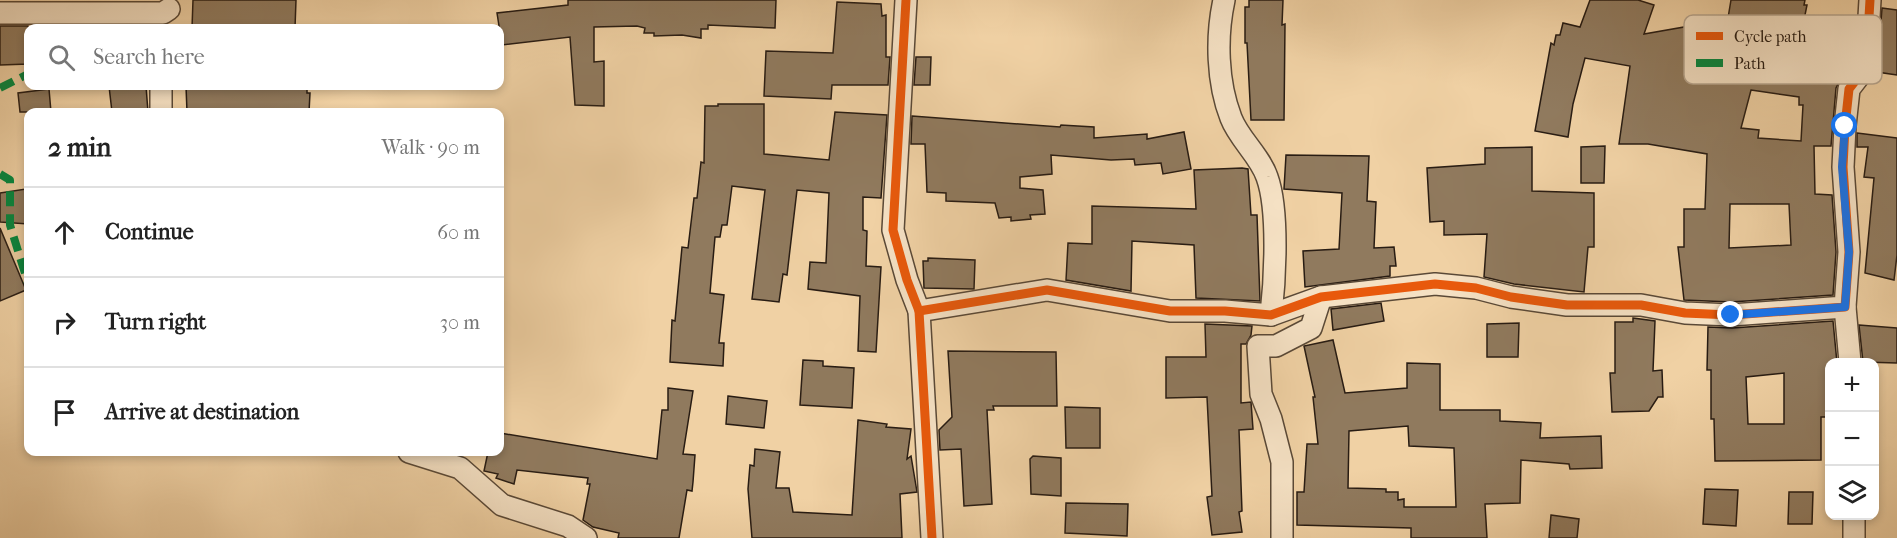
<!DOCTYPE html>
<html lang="en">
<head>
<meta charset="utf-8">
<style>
  :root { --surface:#fff; --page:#f6f6f6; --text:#222; --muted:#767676; --line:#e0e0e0 }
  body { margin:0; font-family:"IM FELL French Canon",serif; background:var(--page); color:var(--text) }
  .controls { position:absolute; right:18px; bottom:18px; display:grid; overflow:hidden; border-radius:12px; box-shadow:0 3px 9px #0003 }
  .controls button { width:54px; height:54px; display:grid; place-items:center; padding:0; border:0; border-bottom:2px solid var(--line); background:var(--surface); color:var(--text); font:30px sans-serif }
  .stop { position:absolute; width:18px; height:18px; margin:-14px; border:4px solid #1a73e8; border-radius:50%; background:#fff }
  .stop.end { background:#1a73e8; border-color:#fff; box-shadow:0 2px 6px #0008 }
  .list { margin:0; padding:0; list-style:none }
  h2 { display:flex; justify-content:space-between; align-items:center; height:78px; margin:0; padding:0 24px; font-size:26px }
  h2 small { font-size:20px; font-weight:400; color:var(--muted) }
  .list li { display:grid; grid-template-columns:39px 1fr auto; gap:18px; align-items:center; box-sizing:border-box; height:90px; padding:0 24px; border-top:2px solid var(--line) }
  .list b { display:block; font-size:22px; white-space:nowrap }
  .list em { font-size:20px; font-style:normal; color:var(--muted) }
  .icon { flex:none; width:33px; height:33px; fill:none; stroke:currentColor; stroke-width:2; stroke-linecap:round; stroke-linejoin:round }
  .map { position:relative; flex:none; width:1897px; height:538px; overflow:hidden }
  .search { position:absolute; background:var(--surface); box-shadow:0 3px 9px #0003; left:24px; top:24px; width:480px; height:66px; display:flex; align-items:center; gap:15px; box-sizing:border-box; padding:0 21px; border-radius:12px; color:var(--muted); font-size:22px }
  .panel { position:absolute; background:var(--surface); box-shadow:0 3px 9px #0003; left:24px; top:108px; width:480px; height:348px; border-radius:12px }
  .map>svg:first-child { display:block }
  .building { fill:#907a5e; stroke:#281c13; stroke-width:1.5; fill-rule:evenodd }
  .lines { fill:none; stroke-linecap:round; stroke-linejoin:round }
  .street-casing { stroke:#5a4937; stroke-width:24 }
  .street { stroke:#f5e1c4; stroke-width:21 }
  .quiet { stroke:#00873e; stroke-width:8; stroke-dasharray:15 8; stroke-linecap:butt }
  .cycleway-casing { stroke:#f5e1c4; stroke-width:13 }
  .cycleway { stroke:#e8590c; stroke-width:9 }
  .route { stroke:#1a73e8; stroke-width:8 }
  .key { fill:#f5e1c4; stroke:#b8a68f; stroke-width:1.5 }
  .key-label { font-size:16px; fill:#281c13 }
</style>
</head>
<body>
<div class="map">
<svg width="1897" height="538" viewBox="0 0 1897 538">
  <rect width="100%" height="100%" fill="#f0d1a4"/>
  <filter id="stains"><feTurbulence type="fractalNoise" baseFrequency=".00333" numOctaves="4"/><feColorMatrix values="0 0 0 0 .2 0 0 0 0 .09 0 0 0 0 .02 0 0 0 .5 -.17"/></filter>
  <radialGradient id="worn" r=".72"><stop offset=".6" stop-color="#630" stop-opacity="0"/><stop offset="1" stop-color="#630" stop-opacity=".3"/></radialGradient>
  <g class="building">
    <path d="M193,0H296L295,28H192Z"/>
    <path d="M568,0H776L775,28L708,25V29H701V38L682,35L654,36V33H644L645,28L637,26L594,27V62L604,61V106L575,105L570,37L502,45L497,13L568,5Z"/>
    <path d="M1249,0H1283L1282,25L1285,24L1284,120H1251L1247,43H1245V7H1249Z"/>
    <path d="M1590,0H1638L1654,5L1644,34L1690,26V30L1725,36L1731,0H1805L1804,5H1807L1801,35L1855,39L1854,62L1846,69L1836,88L1831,146H1814L1815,194L1832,195L1836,252L1833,295L1731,302L1684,300L1678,247H1684V209H1705L1707,154L1648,144H1619L1630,66L1585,58L1573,104L1568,137L1535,131L1551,43L1554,45L1556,35H1560L1563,23L1580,27ZM1751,90L1799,97V105H1803L1801,141L1758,138L1759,130L1741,128ZM1730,204H1789L1791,245L1729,248Z"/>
    <path d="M837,2L881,4L882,16L886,15V57H890L888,85H832L831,99L764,96L766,51L833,53Z"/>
    <path d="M1882,8L1897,10V75L1877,72Z"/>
    <path d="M0,26H28V64L0,65Z"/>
    <path d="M916,57H931L930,85H914Z"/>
    <path d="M109,86H146L148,112H112Z"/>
    <path d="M186,86H307V93H310L309,112H187Z"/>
    <path d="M49,89L51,112H20L18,93Z"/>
    <path d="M718,104H764V154L829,160L835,112L887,115L881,198L863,197V230L867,231L866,266L881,267L876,352L858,351L860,296L808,289L810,262L826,263L829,193L797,190L787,275L783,274L779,302L752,299L765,190L732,186L727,225H722L720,237H715L710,293L724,295L719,343H724L723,366L670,362L672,320L675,321L682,247L688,248L694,198H697L701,162L704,163L705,106H718Z"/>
    <path d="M912,116L1060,127L1061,125L1094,127V138L1147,134V139L1184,132L1191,169L1163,174L1161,163L1135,165L1134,159L1111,160L1051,155L1052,174L1020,177V188L1043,190L1045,214L1030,215L1031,219L1011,221V217L999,218L995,203L946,201V193L927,192L925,144H911Z"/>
    <path d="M1857,133L1897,138V255L1894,280L1865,273L1874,178L1864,177L1868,147H1857Z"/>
    <path d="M1605,146L1604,183H1581V147Z"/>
    <path d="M1532,147V191L1594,193V247H1588L1584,292L1514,284L1484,277L1487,234L1444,235V221L1430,222L1427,168L1485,164V148Z"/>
    <path d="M1286,155L1369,156L1367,201L1376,202L1374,248L1394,247L1396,266H1390V276L1305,287L1303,251L1339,249L1342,193L1284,189Z"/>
    <path d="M1242,168L1248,169L1251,215H1257L1260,301L1196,298L1194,245L1132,241L1131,291L1066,280L1068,243L1092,244V206L1196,209L1194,170Z"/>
    <path d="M26,189L28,192V224L0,222V193Z"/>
    <path d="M0,228L26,290L0,301Z"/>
    <path d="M928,258L975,260L974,289L924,288L923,261H928Z"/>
    <path d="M1381,303L1384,321L1333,330L1331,309Z"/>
    <path d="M1633,318L1655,321L1653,371L1662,370L1663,397H1658L1649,411L1612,412L1610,373H1615V322H1633Z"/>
    <path d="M1833,321L1837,363H1830V417H1821V460L1715,461L1714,419H1711V370H1707L1708,327L1732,328ZM1784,373V424H1748L1746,377Z"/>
    <path d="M1519,323L1518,357H1487V324Z"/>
    <path d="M1205,324L1252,326L1251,335L1246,344H1241V403L1251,402L1253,429L1239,430L1242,511L1239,512L1242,532L1212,535L1207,497L1212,496L1207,397L1166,398V357H1206Z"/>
    <path d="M1859,325L1897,328V363L1863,362Z"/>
    <path d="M1333,340L1345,393L1407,388V363L1440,364V410H1500V421L1541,423L1540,438L1601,436L1602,468L1570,469L1569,464L1521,460L1520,503L1485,504L1487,538H1411V528L1297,525V492H1304L1307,444H1318L1313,397H1315L1304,346ZM1408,426L1409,446L1454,448L1456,507H1404V499L1398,500V492H1386V489L1348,488L1349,431Z"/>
    <path d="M948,351L1056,352L1057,406H993L994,410H987L992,504L964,506L961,449L940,450L939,430L952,417Z"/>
    <path d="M803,360L823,361V366L854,368L852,408L800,405Z"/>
    <path d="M668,388L693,391L683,454L695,455L693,482L692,491L687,490L679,538H618L619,533L593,527L583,520L590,484H587L588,478L517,470L514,484L496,478L498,474L484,471L488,452H500V433L657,459L662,410H668Z"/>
    <path d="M728,396L767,401L764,428L726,424Z"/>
    <path d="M1065,407L1100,408V448H1066Z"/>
    <path d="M858,420L887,424L886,427L911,429L907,459L911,456L917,492L900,494L902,538H752L748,489L750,465L754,466L755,449L780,452L776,488H789L793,512L852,515Z"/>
    <path d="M1033,456L1061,458V496L1031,494L1030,459Z"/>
    <path d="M1705,489L1738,490L1736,526L1703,524Z"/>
    <path d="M1789,492H1813L1812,524H1788Z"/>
    <path d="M1066,503L1128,504L1127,536L1065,533Z"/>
    <path d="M1551,515L1579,519L1577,538H1549Z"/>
  </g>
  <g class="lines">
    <g class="street-casing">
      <g id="street">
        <path d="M906,0L893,230L907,280L919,311L932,538"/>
        <path d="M1224,0C1216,37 1217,82 1231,118C1239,139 1260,156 1267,177C1279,210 1275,280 1271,315"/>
        <path d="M0,13H163L169,9"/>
        <path d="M161,112V86"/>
        <path d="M1845,307L1850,362"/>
        <path d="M919,311L1047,290L1170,311H1225L1271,315L1321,297L1435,284L1476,288L1511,297L1567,305H1641L1685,313L1731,315L1845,307L1849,252L1843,167L1845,126L1849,89L1866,67L1870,0"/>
        <path d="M409,452L460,468L502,505L568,526L586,538"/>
        <path d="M1854,516V538"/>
        <path d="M1282,538V462L1271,419L1261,394L1258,346H1276L1311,328L1321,297"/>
      </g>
    </g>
    <use href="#street" class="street"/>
    <g class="quiet">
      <path d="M0,88L28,74"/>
      <path d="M0,174L10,180V225L28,283"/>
    </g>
    <g class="cycleway-casing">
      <g id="cycleway">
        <path d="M906,0L893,230L907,280L919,311L932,538"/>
        <path d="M919,311L1047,290L1170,311H1225L1271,315L1321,297L1435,284L1476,288L1511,297L1567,305H1641L1685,313L1731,315L1845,307L1849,252L1843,167L1845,126L1849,89L1866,67L1870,0"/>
      </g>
    </g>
    <use href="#cycleway" class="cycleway"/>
  </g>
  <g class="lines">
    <path class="route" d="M1731,315L1845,307L1849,252L1842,167L1845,126"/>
  </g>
  <rect x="1684" y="15" width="198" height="69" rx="9" class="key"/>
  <rect x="1696" y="32" width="27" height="8" fill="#e8590c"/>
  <rect x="1696" y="59" width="27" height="8" fill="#00873e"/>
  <g class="key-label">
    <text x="1734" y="42">Cycle path</text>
    <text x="1734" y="69">Path</text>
  </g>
  <rect width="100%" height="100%" filter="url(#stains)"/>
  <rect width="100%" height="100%" fill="url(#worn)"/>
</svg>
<div class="controls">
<button>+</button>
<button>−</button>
<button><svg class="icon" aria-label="layers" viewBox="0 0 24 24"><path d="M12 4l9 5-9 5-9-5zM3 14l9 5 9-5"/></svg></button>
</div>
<div class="stop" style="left:1845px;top:126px"></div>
<div class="stop end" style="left:1731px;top:315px"></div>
<div class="search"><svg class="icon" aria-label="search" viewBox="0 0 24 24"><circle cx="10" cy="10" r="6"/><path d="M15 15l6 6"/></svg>Search here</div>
<section class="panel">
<h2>2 min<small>Walk · 90 m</small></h2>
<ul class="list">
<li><svg class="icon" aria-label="ahead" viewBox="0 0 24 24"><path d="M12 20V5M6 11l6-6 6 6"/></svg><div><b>Continue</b></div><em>60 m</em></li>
<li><svg class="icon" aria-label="right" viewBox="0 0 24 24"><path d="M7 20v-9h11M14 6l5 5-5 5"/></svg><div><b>Turn right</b></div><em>30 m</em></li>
<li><svg class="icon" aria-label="arrive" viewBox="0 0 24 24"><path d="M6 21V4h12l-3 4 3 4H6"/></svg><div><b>Arrive at destination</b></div></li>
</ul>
</section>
</div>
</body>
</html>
